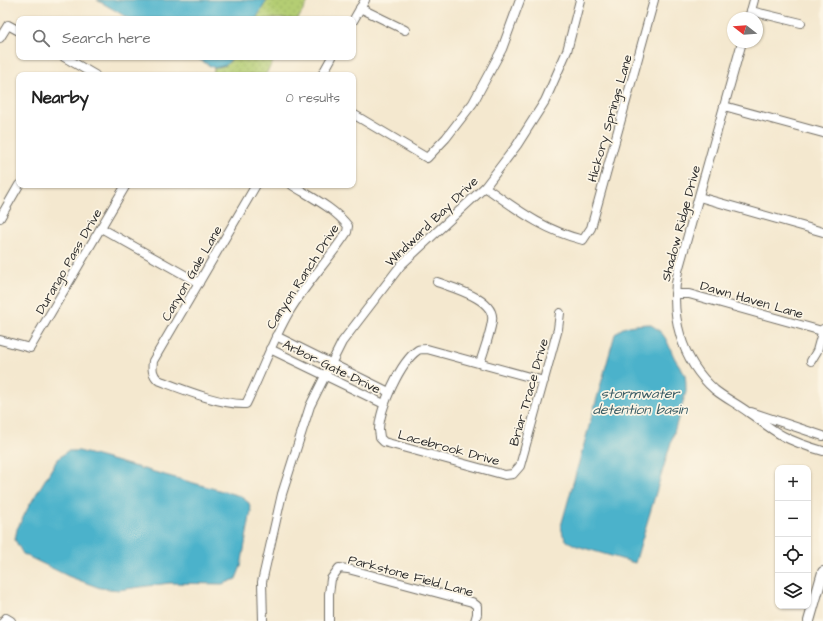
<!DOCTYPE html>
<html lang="en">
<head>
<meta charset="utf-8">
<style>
  :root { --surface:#fff; --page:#f2f2f2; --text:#222; --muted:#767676; --line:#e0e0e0 }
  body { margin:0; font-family:"Architects Daughter",sans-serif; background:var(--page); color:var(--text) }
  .controls { position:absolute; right:12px; bottom:12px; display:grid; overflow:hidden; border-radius:8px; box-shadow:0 1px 3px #0004 }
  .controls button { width:36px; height:36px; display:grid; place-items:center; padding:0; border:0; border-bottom:1px solid var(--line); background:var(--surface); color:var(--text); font:20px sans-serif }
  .compass { position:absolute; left:727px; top:12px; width:36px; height:36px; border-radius:50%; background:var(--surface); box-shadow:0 1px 3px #0004; rotate:287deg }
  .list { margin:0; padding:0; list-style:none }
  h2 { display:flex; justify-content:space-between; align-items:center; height:52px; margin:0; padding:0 16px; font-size:17px }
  h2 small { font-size:13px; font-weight:400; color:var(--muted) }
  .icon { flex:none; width:22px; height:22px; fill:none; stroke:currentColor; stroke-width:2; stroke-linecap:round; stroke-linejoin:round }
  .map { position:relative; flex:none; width:823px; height:621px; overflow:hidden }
  .search { position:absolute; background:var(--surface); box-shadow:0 1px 3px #0004; left:16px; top:16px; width:340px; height:44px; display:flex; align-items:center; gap:10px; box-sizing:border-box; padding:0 14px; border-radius:8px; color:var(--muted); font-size:15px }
  .panel { position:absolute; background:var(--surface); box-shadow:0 1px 3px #0004; left:16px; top:72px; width:340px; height:116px; border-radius:8px }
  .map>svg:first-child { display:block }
  .grass { fill:url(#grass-dots); stroke:#707c4f }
  .water { fill:#4cb2cb; stroke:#3c6e7b }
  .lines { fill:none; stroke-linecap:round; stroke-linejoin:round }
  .minor-casing { stroke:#716d64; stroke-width:10 }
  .major-casing { stroke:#716d64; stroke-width:12 }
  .minor { stroke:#fff; stroke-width:8 }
  .major { stroke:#fff; stroke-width:10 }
  .labels { text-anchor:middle; stroke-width:3.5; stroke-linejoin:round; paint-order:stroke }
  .street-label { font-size:13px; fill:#2b2b2b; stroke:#fcf5e5 }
  .water-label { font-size:14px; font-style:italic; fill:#375a63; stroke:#fcf5e5 }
</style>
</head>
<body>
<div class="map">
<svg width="823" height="621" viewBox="0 0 823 621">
  <defs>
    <pattern id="grass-dots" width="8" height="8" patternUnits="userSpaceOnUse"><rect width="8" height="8" fill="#b4cd73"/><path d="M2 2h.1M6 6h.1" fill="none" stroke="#9bb064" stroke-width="1.8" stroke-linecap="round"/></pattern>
  </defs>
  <rect width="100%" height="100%" fill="#fcf5e5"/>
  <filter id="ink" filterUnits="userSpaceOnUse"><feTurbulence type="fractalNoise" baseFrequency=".025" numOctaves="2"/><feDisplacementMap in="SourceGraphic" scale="8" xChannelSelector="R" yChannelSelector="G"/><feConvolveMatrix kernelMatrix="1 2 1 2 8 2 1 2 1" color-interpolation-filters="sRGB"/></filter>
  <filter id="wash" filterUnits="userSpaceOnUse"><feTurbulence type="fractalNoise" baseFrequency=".012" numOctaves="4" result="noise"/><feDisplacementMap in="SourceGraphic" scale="16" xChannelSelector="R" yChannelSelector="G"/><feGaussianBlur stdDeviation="0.9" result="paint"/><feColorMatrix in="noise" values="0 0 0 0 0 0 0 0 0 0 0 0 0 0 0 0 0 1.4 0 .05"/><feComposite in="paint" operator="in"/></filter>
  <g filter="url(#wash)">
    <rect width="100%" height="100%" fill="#f4e8cf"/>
    <g class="grass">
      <path d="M267,0H309L298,19H256Z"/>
      <path d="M233,57H276L265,75H213L214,68L226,65Z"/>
    </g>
    <g class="water">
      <path d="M97,0H267L256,19H130Z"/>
      <path d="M195,57H233L226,65L214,68Z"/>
      <path d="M649,324C667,333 667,343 675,359C678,364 683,370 685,376C686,380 686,387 686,392L635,563L577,546L567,541L563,535L561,526L615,334C624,324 637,325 649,324Z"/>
      <path d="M67,451H79L240,496L249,503L251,511L241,566L236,579L223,584L169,583L119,590L100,588L68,576L23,554L15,540L17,529L29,506L57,460Z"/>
    </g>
  </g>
  <g filter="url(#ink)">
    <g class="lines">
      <g class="minor-casing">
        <g id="minor">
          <path d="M360,8L405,30"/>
          <path d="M751,11L801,23"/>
          <path d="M749,18L754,0"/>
          <path d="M353,21L365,0"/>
          <path d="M0,38L8,25L19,31"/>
          <path d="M742,42L678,271C669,315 681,360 715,390C725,398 737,404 748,412C760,420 770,429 783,436C796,443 809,447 823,451"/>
          <path d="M64,57L95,75"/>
          <path d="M322,75L332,57"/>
          <path d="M724,106L823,133"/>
          <path d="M353,114L427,158L446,138L473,103L502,49L520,0"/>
          <path d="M256,185L153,361C152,369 152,374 158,380C182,389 220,405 246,404C261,374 272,341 289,312C306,283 329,260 347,232L348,226C334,208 311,197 292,185"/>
          <path d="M485,187C518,210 543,230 583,240L591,228L654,0"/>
          <path d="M699,197L823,232"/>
          <path d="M0,218L19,185"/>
          <path d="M101,228L199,283"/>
          <path d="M437,282C453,288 496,299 492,321C490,335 484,350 480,363"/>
          <path d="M675,294H689L822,331"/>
          <path d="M276,336L389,392"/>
          <path d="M0,340L30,348L126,185"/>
          <path d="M270,349L384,404"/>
          <path d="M811,361L817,351L823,329"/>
          <path d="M544,381L427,349C423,349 420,349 418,350C400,362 380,408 379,429C379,432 380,435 380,438L384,442L505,475L513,474L520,466L558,329L560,313"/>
          <path d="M751,412L823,436"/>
          <path d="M4,621L6,618L11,621"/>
          <path d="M263,621L262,582L282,494L310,406L342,342L401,265L485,187L517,145L545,101L567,51L580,0"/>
          <path d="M329,621V594L331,579L339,568L348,569L472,602L477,606V614L475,621"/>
        </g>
      </g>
      <g class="major-casing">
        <path id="major" d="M809,621L823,572"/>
      </g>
      <use href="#minor" class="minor"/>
      <use href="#major" class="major"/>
    </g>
  </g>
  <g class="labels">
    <g class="street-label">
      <text transform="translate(609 118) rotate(-74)" y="5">Hickory Springs Lane</text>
      <text transform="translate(431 221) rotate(-44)" y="5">Windward Bay Drive</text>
      <text transform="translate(680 223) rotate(-75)" y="5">Shadow Ridge Drive</text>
      <text transform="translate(68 261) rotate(-60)" y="5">Durango Pass Drive</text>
      <text transform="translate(191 273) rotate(-60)" y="5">Canyon Gale Lane</text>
      <text transform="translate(302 276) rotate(-57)" y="5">Canyon Ranch Drive</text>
      <text transform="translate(752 299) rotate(16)" y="5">Dawn Haven Lane</text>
      <text transform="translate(332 366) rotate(26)" y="5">Arbor Gate Drive</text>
      <text transform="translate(528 392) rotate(-74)" y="5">Briar Trace Drive</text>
      <text transform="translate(449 447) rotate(15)" y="5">Lacebrook Drive</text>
      <text transform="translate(411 575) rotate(15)" y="5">Parkstone Field Lane</text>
    </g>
    <g class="water-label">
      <text x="640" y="398">stormwater<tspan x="640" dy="16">detention basin</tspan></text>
    </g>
  </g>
</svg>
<div class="controls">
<button>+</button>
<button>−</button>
<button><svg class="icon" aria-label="locate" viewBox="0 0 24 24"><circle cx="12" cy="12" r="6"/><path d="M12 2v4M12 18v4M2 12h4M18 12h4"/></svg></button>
<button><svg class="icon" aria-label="layers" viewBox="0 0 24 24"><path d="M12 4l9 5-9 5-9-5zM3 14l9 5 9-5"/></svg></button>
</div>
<svg class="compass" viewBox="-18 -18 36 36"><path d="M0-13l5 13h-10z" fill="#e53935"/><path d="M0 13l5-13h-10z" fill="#767676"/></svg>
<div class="search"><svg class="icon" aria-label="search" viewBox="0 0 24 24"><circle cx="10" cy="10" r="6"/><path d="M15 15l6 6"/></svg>Search here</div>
<section class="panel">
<h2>Nearby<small>0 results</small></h2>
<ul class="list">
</ul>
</section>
</div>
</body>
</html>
